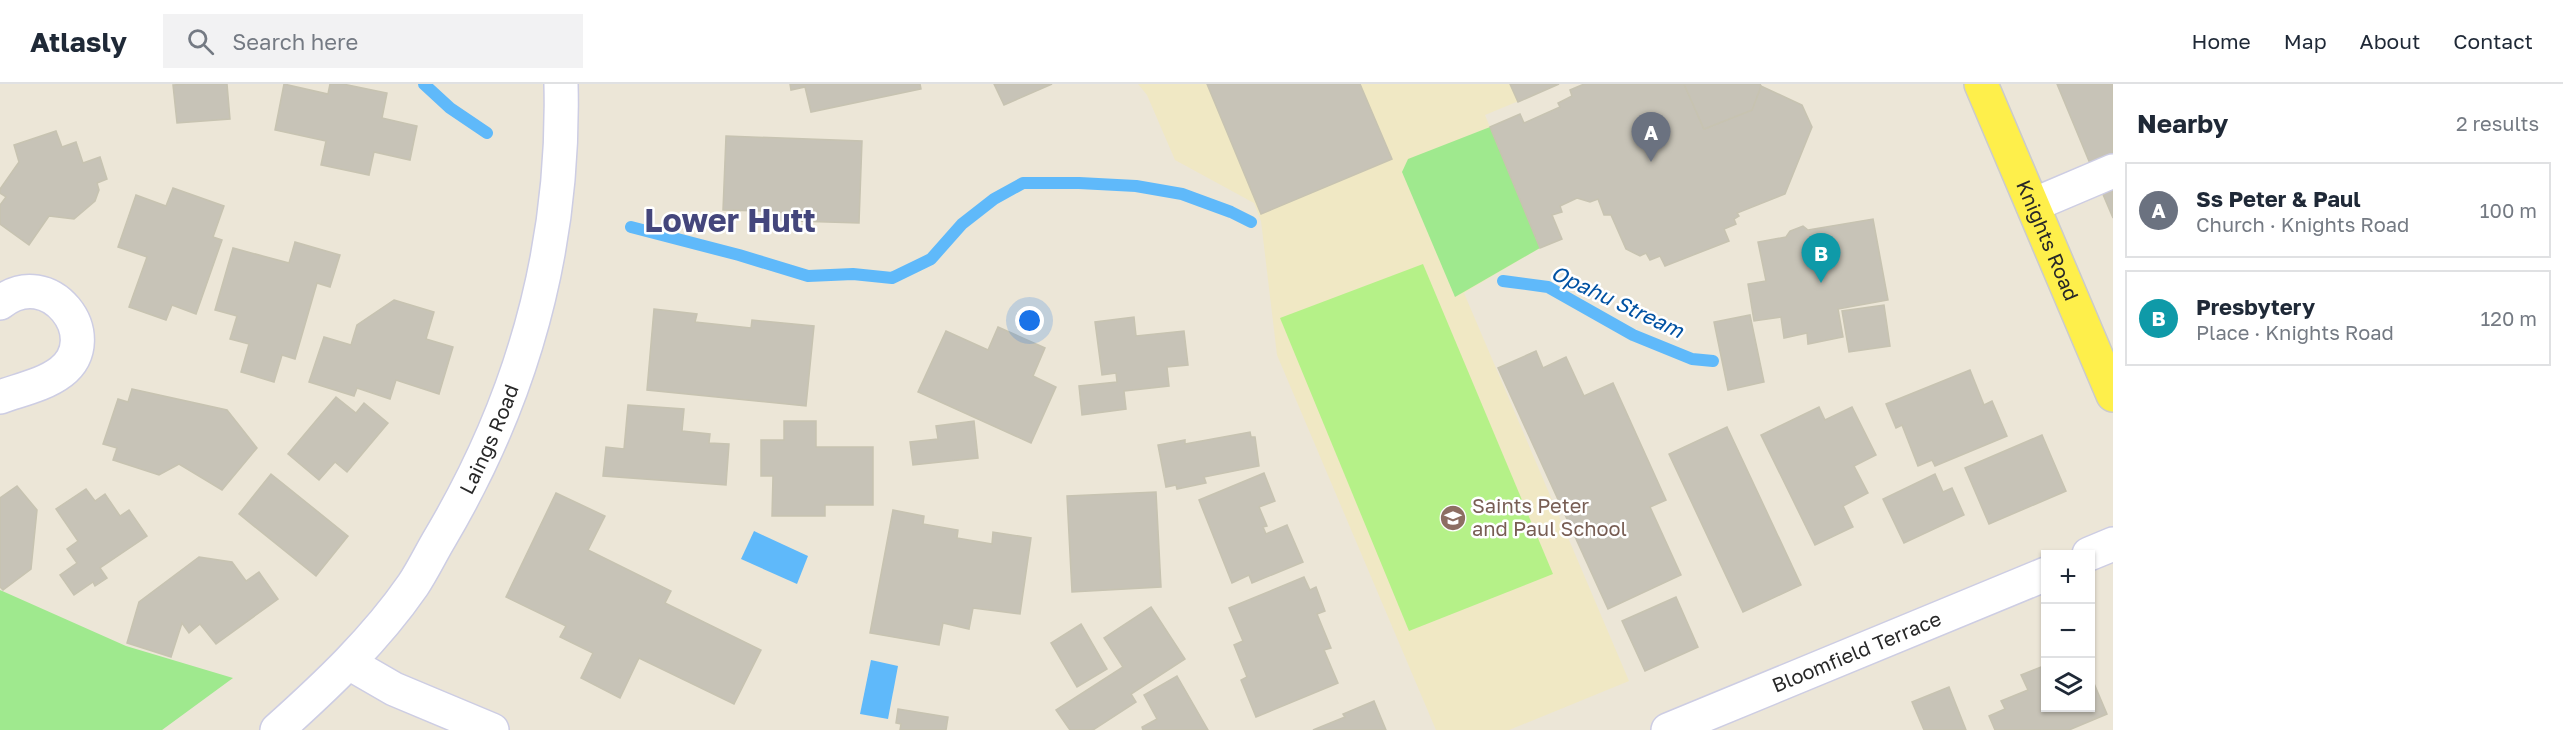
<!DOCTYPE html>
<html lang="en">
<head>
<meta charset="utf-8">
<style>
  :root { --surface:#fff; --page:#f2f2f3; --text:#1f2937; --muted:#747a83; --line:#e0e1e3; --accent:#1a73e8 }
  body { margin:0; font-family:"Golos Text",sans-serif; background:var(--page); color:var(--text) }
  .controls { position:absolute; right:18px; bottom:18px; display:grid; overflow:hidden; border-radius:0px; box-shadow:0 2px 4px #0004 }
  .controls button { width:54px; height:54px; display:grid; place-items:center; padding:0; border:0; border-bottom:2px solid var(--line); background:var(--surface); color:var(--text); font:30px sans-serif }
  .you { position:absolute; left:1030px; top:237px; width:21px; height:21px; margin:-15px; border:4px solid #fff; border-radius:50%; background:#1a73e8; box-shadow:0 0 0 9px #1a73e833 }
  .badge { display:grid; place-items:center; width:39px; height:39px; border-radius:50%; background:var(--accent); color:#fff; font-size:20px; font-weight:700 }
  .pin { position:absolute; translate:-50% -50px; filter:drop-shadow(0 2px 3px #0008) }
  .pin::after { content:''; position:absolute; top:32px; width:21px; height:18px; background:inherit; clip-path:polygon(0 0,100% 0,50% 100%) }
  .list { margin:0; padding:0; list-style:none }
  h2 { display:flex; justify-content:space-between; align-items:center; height:78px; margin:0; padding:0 24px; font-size:26px }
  h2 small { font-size:20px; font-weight:400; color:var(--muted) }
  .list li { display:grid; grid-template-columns:39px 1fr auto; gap:18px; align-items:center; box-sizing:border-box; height:96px; margin:0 12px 12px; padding:0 12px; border:2px solid var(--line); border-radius:0px }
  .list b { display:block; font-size:22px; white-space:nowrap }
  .list p { margin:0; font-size:20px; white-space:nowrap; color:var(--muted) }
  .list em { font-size:20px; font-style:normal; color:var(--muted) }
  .icon { flex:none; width:33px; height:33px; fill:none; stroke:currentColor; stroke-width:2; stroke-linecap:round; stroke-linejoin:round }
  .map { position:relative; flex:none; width:2113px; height:646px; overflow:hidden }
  header { display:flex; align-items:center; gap:36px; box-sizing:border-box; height:84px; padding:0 30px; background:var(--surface); border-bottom:2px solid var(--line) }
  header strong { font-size:28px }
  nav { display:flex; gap:33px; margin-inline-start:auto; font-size:21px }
  .search { width:420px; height:54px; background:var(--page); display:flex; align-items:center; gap:15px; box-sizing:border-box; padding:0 21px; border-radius:0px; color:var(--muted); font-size:22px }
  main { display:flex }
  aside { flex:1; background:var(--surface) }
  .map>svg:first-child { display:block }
  .education { fill:#f0e8c4 }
  .green { fill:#9fe98e }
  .pitch { fill:#b5f188 }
  .water { fill:#5fb9fa }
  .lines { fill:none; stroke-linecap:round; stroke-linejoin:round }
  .stream { stroke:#5fb9fa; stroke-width:12 }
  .building { fill:#c7c3b7; stroke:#c7c3b1; stroke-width:1.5 }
  .minor-casing { stroke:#cdcde3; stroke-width:36 }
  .major-casing { stroke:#cbcbcb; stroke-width:36 }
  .minor { stroke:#fff; stroke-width:33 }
  .major { stroke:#feef4b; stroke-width:33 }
  .labels { text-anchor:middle; stroke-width:5; stroke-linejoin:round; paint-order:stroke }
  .street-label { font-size:20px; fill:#282828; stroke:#fff }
  .education-label { font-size:20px; fill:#785e54; stroke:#fff; text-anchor:start }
  .water-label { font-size:21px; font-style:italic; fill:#0152a3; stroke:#fff }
  .town-label { font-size:32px; font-weight:bold; fill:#44467c; stroke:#fff }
</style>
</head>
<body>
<header>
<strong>Atlasly</strong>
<div class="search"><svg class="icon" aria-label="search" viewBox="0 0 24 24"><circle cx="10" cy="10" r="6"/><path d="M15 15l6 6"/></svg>Search here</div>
<nav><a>Home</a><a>Map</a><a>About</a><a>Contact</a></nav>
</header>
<main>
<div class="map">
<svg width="2113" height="646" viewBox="0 0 2113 646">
  <rect width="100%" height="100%" fill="#ece6d7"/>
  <path class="education" d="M1138,0H1560L1485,31L1540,164L1464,209L1629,597L1509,646H1436L1277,271L1261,137L1254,119L1175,76L1147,11Z"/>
  <g class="green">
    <path d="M1490,43L1540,164L1455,213L1402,88L1408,75Z"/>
    <path d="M0,506L126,562L233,594L162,646H0Z"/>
  </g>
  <path class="pitch" d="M1423,180L1553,490L1409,547L1280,234Z"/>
  <g class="water">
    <path d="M754,447L808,472L797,500L741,475Z"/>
    <path d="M871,576L898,582L888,635L860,630Z"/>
  </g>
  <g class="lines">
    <g class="stream">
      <path d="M424,0L450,24L487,49"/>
      <path d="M631,143L739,171L808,192L853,190L892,194L931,175L962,140L994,115L1023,99H1079L1136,102L1182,110L1231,128L1251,138"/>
      <path d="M1503,197L1548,203L1633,251L1692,275L1713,277"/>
    </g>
  </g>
  <g class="building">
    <path d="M188,0H227L230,35L177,39L173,1Z"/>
    <path d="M284,0L328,10L330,0H343L387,9L382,34L417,42L410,76L374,68L369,91L321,81L326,57L275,46Z"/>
    <path d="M790,0H920L921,5L811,28L805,3L791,6Z"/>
    <path d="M994,0H1052L1004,21Z"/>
    <path d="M1207,0H1360L1392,75L1261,130Z"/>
    <path d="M1510,0H1559L1518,18Z"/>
    <path d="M1584,0H1684L1704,45L1752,26L1761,2L1802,21L1812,43L1785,110L1737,129L1739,132L1734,135L1736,140L1724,145L1729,157L1665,182L1660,172L1650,176L1646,169L1640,172L1626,165L1611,131H1604L1598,115L1590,118L1577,114L1560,122L1562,128L1552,131L1562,155L1540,164L1490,43L1520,30L1524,39L1560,23L1558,19L1572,12L1570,6Z"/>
    <path d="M1684,0H1760L1761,2L1752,26L1704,45Z"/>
    <path d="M2057,0H2113V134L2096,94Z"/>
    <path d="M56,47L62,63L76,58L83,79L100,73L107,95L97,99L99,106L95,117L74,135L49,132L29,161L0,140V121L6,113L0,109V105L19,78L14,61Z"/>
    <path d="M726,52L862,57L859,139L761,136L762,127L723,126Z"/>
    <path d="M173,104L224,122L213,153L222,156L196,230L172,221L166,236L129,223L147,173L118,163L136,111L166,122Z"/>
    <path d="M1873,135L1888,216L1838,225L1843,253L1808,260L1807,249L1784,254L1781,233L1754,237L1748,200L1766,197L1758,158L1786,153L1790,147L1803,142L1808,146Z"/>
    <path d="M295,158L340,171L330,203L317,199L295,275L282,271L274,298L241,288L249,260L230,255L237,232L215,226L233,164L289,179Z"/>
    <path d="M394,216L434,228L426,255L453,263L439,310L396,296L390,315L357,304L354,312L309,298L324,253L351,261L357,241Z"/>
    <path d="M1884,221L1890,262L1849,268L1842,227Z"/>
    <path d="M654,225L697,230L695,238L751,244L752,236L814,242L806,322L647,306Z"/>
    <path d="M1750,231L1764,298L1728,306L1714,238Z"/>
    <path d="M1134,233L1136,252L1184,247L1188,281L1167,283L1169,302L1124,307L1126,325L1082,331L1079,302L1117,298L1116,289L1102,291L1095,238Z"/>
    <path d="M998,243L1045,264L1033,292L1056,303L1031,359L918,308L946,247L988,266Z"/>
    <path d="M1536,267L1543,284L1566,273L1584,312L1613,299L1666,416L1650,423L1681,491L1608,525L1498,284Z"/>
    <path d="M1970,286L1984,321L1992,317L2007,352L1935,382L1932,376L1918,382L1902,341L1896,344L1886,320Z"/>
    <path d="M132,305L227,326L257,364L222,406L179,380L159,391L113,376L117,364L103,360L118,315L128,318Z"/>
    <path d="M336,313L356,329L364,319L388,339L347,388L335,378L319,396L288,370Z"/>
    <path d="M628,321L684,325L682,347L710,350L709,359L729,360L726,401L603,392L606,363L624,365Z"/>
    <path d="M1819,323L1825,336L1852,323L1876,371L1854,382L1868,409L1843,422L1853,443L1815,461L1761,351Z"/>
    <path d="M784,337H816V363H873V421H825V432H772L773,392H761V356H784Z"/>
    <path d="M974,337L978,374L913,381L910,358L938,355L936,342Z"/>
    <path d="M1727,343L1801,501L1743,528L1669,370Z"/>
    <path d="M1250,348L1251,353H1255L1259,382L1204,393L1206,399L1177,405L1176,401L1166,403L1158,361L1185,356V360Z"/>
    <path d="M2042,351L2066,407L1989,440L1965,384Z"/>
    <path d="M1264,389L1275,417L1259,423L1267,442L1263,443L1266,450L1287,441L1303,478L1252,499L1249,491L1232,499L1199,416Z"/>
    <path d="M271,390L348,452L316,492L239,430Z"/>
    <path d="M1935,390L1943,408L1952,404L1964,431L1904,459L1883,415Z"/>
    <path d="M17,402L37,426L31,485L3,506L0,503V414Z"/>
    <path d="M86,405L95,417L105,410L120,432L129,426L147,452L100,484L107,494L95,502L93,498L74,511L60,491L77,479L67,465L78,457L56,425Z"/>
    <path d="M1156,408L1161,503L1072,508L1067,412Z"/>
    <path d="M556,409L605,432L588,466L671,507L665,519L761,566L734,620L639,574L620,614L581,594L593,569L560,553L566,542L506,513Z"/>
    <path d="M893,426L924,432L923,440L958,446L957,454L992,460L993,448L1031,454L1020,530L973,524L969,545L943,539L939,561L870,549Z"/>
    <path d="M199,473L232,478L246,497L259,488L278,515L216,560L200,540L189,549L182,539L171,573L127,559L139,518Z"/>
    <path d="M1304,493L1310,506L1316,503L1325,527L1317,530L1331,564L1324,566L1338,599L1256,633L1241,596L1247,593L1234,561L1243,557L1229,524Z"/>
    <path d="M1676,513L1698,563L1645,587L1622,537Z"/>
    <path d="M1151,523L1185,575L1131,610L1136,618L1093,646H1070L1056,626L1123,583L1104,554Z"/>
    <path d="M1081,540L1107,585L1077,603L1051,559Z"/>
    <path d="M2046,581V624H2090V590L2107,630L2069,646H1995L1989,632L2005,625L2001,617L2028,606L2021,591Z"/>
    <path d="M1177,592L1208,646H1143L1142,643L1157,635L1144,611Z"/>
    <path d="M1949,603L1966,646H1924L1912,618Z"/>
    <path d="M1374,617L1386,646H1313L1345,633L1343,630Z"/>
    <path d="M898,625L948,633L946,646H900L901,640L896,639Z"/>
  </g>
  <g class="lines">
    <g class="minor-casing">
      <g id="minor">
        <path d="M2033,121L2113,87"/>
        <path d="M0,219C49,179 106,253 61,288C44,301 19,306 0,313"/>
        <path d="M2089,470L2113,460"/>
        <path d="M349,579L394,605L492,646"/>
        <path id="s1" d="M277,646C326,602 375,556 413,501C423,486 431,469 440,454C523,314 565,163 561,0"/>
        <path id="s2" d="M1668,646L2046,490"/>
      </g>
    </g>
    <g class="major-casing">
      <g id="major">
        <path id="s3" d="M1981,0L2113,311"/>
      </g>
    </g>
    <use href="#minor" class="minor"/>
    <use href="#major" class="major"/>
  </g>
  <defs>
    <g id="school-disc" transform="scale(1.35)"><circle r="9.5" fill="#8d6e63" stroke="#fff"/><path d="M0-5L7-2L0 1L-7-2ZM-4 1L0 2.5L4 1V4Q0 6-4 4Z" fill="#fff"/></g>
  </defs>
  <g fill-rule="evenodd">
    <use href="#school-disc" x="1453" y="434"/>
  </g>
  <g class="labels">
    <g class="street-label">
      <text dy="7" stroke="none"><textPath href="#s3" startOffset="170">Knights Road</textPath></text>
      <text dy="7" stroke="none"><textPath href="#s1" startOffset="364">Laings Road</textPath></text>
      <text dy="7" stroke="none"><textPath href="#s2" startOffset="204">Bloomfield Terrace</textPath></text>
    </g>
    <g class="education-label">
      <text x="1472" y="429">Saints Peter<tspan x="1472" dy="23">and Paul School</tspan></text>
    </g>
    <g class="water-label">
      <text transform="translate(1617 218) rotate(25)" y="7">Opahu Stream</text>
    </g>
    <g class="town-label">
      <text x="730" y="148">Lower Hutt</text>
    </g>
  </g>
</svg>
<div class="controls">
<button>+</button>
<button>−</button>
<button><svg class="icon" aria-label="layers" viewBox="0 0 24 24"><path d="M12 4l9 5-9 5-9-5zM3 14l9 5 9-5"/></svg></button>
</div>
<div class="you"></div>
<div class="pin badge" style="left:1651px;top:78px;background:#6b7280">A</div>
<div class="pin badge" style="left:1821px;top:199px;background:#0f9aa8">B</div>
</div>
<aside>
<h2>Nearby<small>2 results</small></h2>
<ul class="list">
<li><span class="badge" style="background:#6b7280">A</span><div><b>Ss Peter &amp; Paul</b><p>Church · Knights Road</p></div><em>100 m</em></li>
<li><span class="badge" style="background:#0f9aa8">B</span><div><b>Presbytery</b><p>Place · Knights Road</p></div><em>120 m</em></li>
</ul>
</aside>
</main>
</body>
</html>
